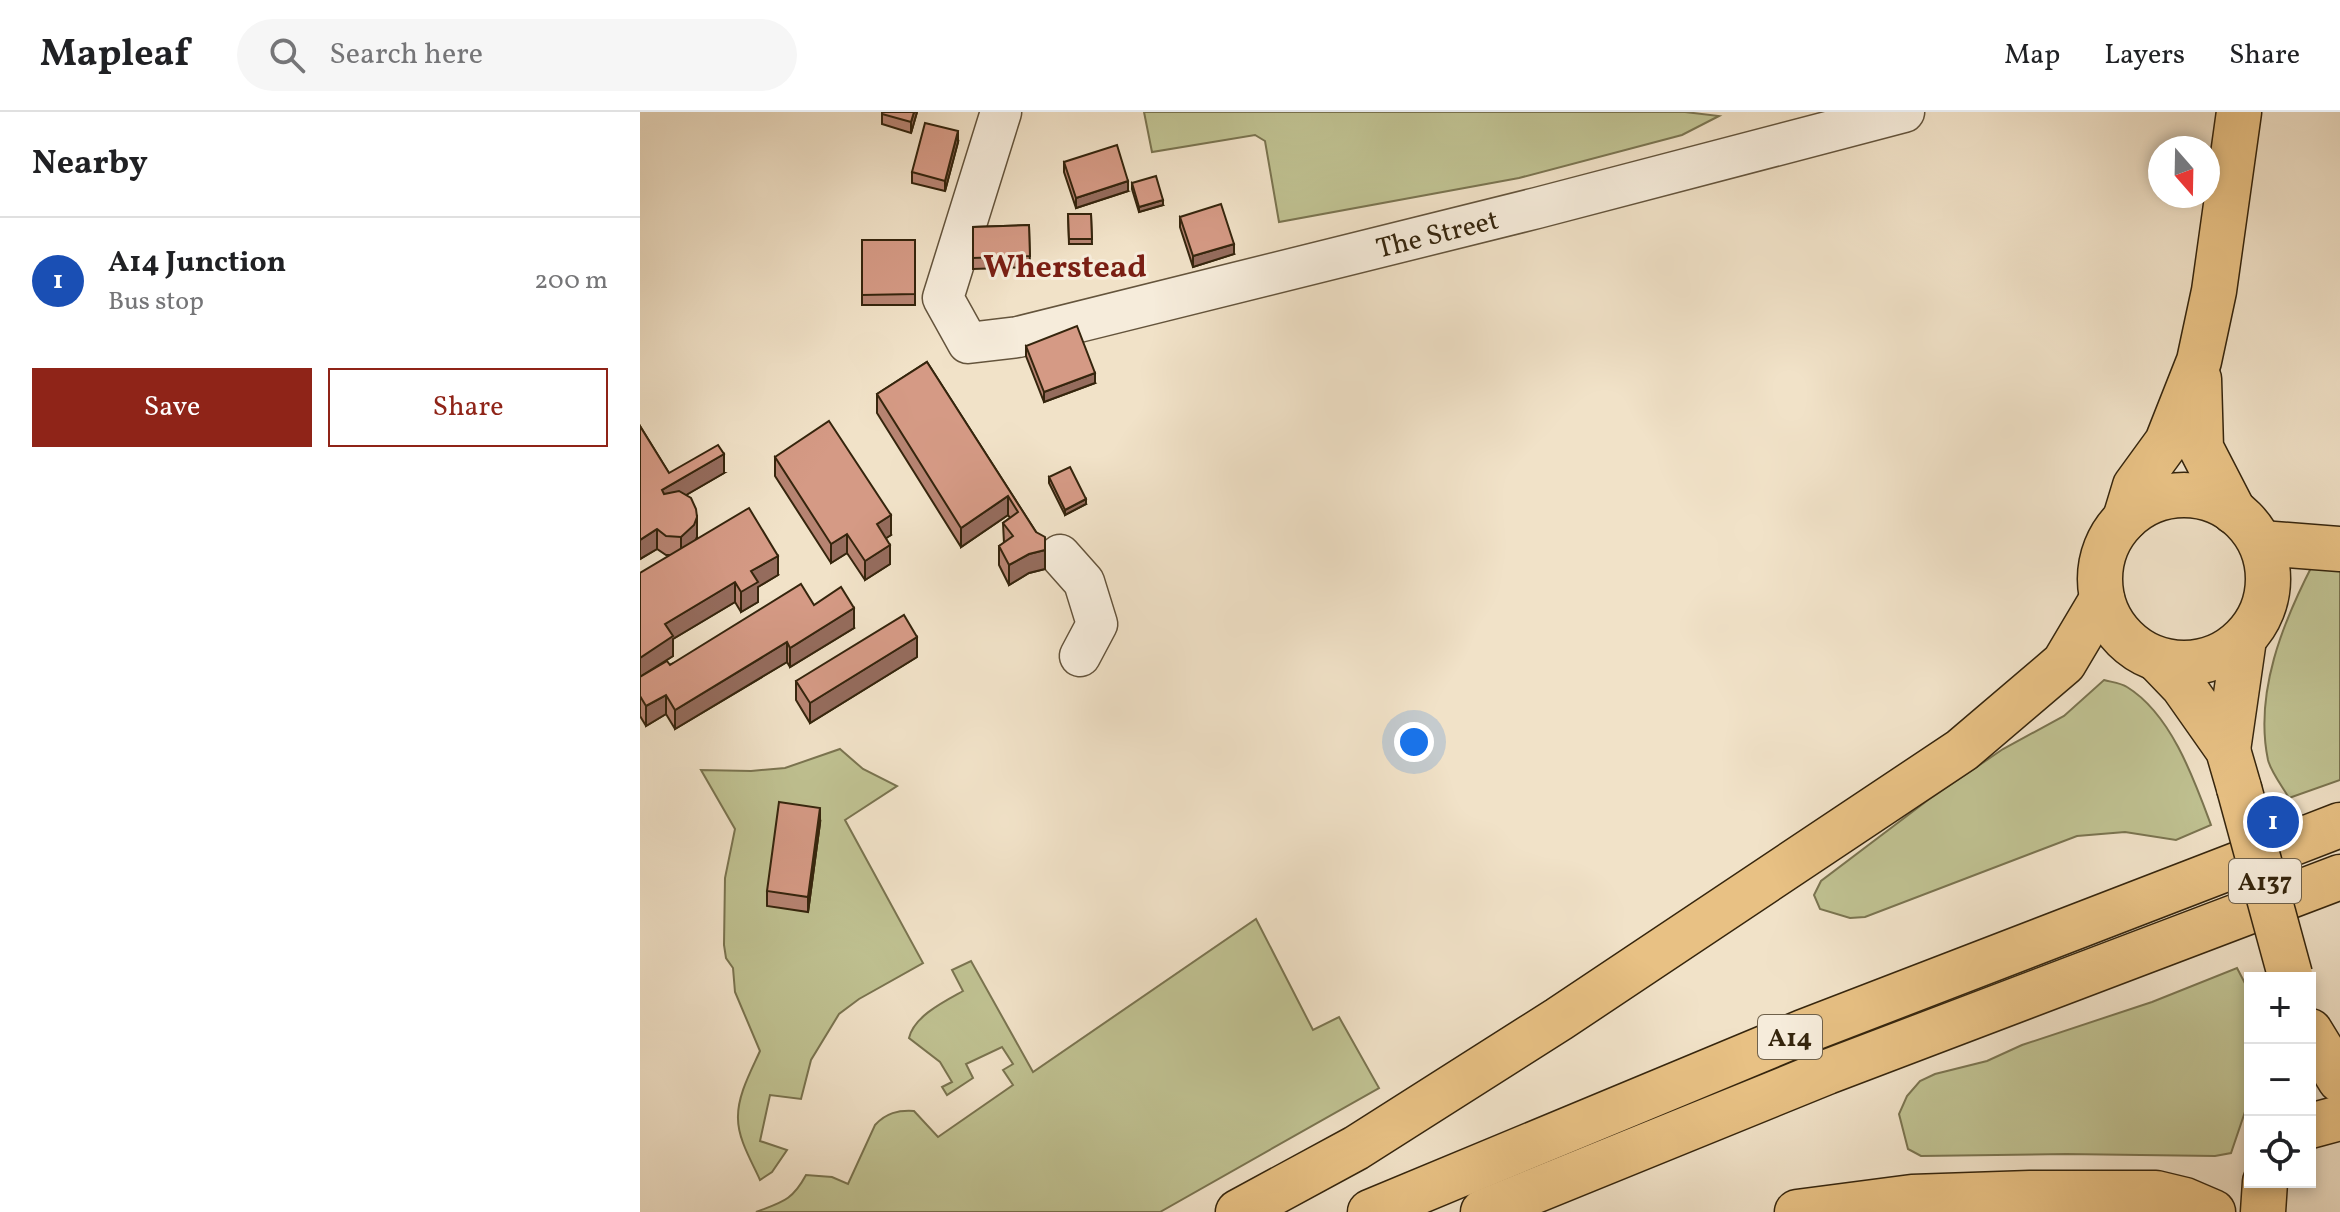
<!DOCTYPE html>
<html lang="en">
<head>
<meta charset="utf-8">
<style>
  :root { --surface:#fff; --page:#f6f6f6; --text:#202124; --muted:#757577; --line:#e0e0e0; --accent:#8f2418 }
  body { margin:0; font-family:Vollkorn,serif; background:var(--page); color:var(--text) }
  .controls { position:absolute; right:24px; bottom:24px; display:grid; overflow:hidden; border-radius:0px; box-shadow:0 4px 12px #0003 }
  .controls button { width:72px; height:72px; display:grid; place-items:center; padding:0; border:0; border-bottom:2px solid var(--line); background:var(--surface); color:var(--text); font:40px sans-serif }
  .compass { position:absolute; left:1508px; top:24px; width:72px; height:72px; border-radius:50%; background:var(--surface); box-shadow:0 4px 12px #0003; rotate:160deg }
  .you { position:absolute; left:774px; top:630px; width:28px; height:28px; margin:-20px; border:6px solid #fff; border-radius:50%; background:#1a73e8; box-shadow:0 0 0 12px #1a73e833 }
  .badge { display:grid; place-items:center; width:52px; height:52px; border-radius:50%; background:var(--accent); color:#fff; font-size:26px; font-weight:700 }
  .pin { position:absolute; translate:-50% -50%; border:4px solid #fff; box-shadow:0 2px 8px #0006 }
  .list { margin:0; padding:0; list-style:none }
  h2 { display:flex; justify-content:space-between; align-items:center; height:104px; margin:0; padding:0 32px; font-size:34px }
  h2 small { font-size:26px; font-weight:400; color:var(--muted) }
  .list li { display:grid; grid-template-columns:52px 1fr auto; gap:24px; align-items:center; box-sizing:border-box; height:128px; padding:0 32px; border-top:2px solid var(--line) }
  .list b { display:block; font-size:30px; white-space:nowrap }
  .list p { margin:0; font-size:26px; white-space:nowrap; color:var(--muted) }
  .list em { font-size:26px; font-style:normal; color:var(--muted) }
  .actions { display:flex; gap:16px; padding:24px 32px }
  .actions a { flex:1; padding:18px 0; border:2px solid var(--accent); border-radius:0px; text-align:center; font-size:28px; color:var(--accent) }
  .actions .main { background:var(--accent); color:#fff }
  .icon { flex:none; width:44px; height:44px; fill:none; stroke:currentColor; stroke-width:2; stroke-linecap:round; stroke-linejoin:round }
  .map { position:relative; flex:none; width:1700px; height:1100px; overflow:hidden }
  header { display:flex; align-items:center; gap:48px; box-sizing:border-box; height:112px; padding:0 40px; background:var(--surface); border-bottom:2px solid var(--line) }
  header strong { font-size:38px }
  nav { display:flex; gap:44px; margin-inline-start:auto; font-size:28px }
  .search { width:560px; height:72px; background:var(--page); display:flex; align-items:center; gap:20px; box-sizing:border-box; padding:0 28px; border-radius:44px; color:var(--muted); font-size:30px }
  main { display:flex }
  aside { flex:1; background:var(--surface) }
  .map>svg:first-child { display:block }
  .green { fill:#c0c292; stroke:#7a7450; stroke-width:2 }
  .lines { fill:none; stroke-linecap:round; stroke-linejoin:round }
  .minor-casing { stroke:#64543c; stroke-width:43 }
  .major-casing { stroke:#35250d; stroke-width:47 }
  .highway-casing { stroke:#35250d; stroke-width:47 }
  .minor { stroke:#f6ecdb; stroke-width:40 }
  .major { stroke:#e8c184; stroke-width:44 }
  .highway { stroke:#e8c184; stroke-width:44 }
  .major-bridge-casing { stroke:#35250d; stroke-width:47; stroke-linecap:butt }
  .major-bridge { stroke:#e8c184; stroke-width:44 }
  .wall { fill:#b78472; stroke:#35250d; stroke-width:2 }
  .shaded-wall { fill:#956c5d; stroke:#35250d; stroke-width:2 }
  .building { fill:#d59a85; stroke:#35250d; stroke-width:2 }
  .labels { text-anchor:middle; stroke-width:6; stroke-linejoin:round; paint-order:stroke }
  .shield { fill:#f6ecdb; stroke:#6f614b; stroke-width:2 }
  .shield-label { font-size:26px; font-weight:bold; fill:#35250d }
  .street-label { font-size:28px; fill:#35250d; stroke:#f6ecdb }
  .quarter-label { font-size:32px; font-weight:bold; fill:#7a1f14; stroke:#f6ecdb }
</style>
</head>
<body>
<header>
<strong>Mapleaf</strong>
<div class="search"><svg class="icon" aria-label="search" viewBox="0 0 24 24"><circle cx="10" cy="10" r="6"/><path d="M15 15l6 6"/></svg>Search here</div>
<nav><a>Map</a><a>Layers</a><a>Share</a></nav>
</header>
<main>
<aside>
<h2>Nearby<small></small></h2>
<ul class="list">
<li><span class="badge" style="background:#1a4fb4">1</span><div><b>A14 Junction</b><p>Bus stop</p></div><em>200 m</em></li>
</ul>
<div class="actions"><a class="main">Save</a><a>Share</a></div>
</aside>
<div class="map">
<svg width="1700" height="1100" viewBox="0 0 1700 1100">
  <rect width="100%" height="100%" fill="#f1e2c8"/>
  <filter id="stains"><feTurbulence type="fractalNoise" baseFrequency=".0025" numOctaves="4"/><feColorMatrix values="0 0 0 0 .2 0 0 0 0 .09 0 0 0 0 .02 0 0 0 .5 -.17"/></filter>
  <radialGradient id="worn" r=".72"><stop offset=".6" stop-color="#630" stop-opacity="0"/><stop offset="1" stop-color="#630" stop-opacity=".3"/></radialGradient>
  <g class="green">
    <path d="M504,0H1045L1079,4L1042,23L879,66L639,110L625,29L615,23L512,40Z"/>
    <path d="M1673,452L1700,456V668L1649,686C1642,674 1631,660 1628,648C1614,581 1643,510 1673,452Z"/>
    <path d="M1464,568C1471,570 1481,571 1487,575C1531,602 1554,667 1571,713L1536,728L1485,720L1437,724L1225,805L1210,806L1180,797L1174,783L1181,769L1288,688L1363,637L1424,604Z"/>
    <path d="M200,637L223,657L257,674L205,708L283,851L219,887L199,902L171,948L161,987L130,983L120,1029L147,1038L132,1060L120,1068C112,1050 98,1027 98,1007C97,984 111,959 120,939L95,880L93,856L86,846L84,833L85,766L95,717L61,658L111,659L145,656Z"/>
    <path d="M616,807L673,918L699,905L739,976L520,1100H116C142,1090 152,1089 166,1063L192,1065L208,1072L235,1013C246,1001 258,998 274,999L298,1025L373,973L363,958L373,952L362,935L326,952L333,966L307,983L302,975L312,970L300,950L269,926C274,904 305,889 323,879L312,858L331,849L393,960Z"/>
    <path d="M1597,856L1610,881L1608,928L1610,985L1591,1041L1575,1044L1426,1042L1281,1044L1268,1037L1259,1002L1267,984L1280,969L1295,962L1347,949L1382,933L1512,890Z"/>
  </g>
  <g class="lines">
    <g class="minor-casing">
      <g id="minor">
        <path d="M361,0L303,186L328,231L378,225L897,96L1264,0"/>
        <path d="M420,443L444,470L457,512L440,544"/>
      </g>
    </g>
    <g class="major-casing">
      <g id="major">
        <path d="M1559,267L1561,336L1594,400"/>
        <circle cx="1544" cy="467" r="84"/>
        <path d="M1485,407L1495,374L1527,330L1559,249L1574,179L1599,0"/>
        <path d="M1519,549L1543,574L1588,638L1599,676"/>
        <path d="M1588,638L1604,527"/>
        <path d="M1670,919L1700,968"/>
        <path d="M1670,1014L1700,1006"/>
        <path d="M1623,1100L1625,1070"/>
      </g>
    </g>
    <g class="highway-casing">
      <g id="highway">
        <path d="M1621,431L1700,437"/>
        <path d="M598,1100L716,1036L919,907L1322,638L1424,551L1462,487"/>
        <path d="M730,1100L1163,920L1700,713"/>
        <path d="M843,1100L1187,960L1700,765"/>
        <path d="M1157,1100L1272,1085L1390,1081H1516L1545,1088L1573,1100"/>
      </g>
    </g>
    <use href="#minor" class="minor"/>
    <use href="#major" class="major"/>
    <use href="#highway" class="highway"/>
    <g class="major-bridge-casing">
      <path id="major-bridge" d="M1599,676L1650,863"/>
    </g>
    <use href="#major-bridge" class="major-bridge"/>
  </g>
  <g class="wall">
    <path d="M277,0L271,21L242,12V2Z"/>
    <path d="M318,30L305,79L272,71V60Z"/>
    <path d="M424,50L488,79L436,96L424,60Z"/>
    <path d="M492,71L523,93L499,100L492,77Z"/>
    <path d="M428,102H451L452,132H429Z"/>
    <path d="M540,105L594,142L553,155L540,115Z"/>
    <path d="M389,113L390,155L333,157V115Z"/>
    <rect x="222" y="128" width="53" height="65"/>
    <path d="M386,234L455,271L404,290L386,244Z"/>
    <path d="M287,250L396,420L405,457L389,461L369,473L359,453V434L364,431L363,411L370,406L368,403L321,435L237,301V282Z"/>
    <path d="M0,314L29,361H84L46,383L57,425L56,428L138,463L118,475V490L101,500L95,490L33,527V544L0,565L30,443H26L17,437L0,447Z"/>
    <path d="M135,345L251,423L246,426L250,452L225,468L207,441L191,451L135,364Z"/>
    <path d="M409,365L446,392L425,403L409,371Z"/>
    <path d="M174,493L214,516L150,555L147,550L35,617L26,602L6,614L0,604V565Z"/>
    <path d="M277,545L170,611L156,588V569Z"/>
    <path d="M180,711L168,800L127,794V779Z"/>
  </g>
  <g class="shaded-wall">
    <path d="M274,0H277L271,21V10Z"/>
    <path d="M318,19V30L305,79V69Z"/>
    <path d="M488,69V79L436,96V86Z"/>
    <path d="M523,88V93L499,100V95Z"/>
    <path d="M594,132V142L553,155V144Z"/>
    <path d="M455,261V271L404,290V280Z"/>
    <path d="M84,342V361L22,397V378Z"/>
    <path d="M368,384V403L321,435V416Z"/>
    <path d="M446,387V392L425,403V398Z"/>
    <path d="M251,403V423L237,432V412Z"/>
    <path d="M57,405V425L54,432L41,444V425Z"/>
    <path d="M17,417V437L0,447V428Z"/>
    <path d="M207,422V441L191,451V432Z"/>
    <path d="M250,433V452L225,468V449Z"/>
    <path d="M405,438V457L389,461L369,473V453L389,442Z"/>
    <path d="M138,444V463L118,475V490L101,500V480L111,459Z"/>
    <path d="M95,470V490L33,527V544L0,565V546L25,512Z"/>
    <path d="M214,496V516L150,555V536Z"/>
    <path d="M277,525V545L170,611V591Z"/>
    <path d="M147,530V550L35,617V598Z"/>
    <path d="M26,583V602L6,614V594Z"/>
    <path d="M180,696V711L168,800V785Z"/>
  </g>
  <g class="building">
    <path d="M242,0H274L271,10L242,2Z"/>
    <path d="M285,11L318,19L305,69L272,60Z"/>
    <path d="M477,33L488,69L436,86L424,50Z"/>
    <path d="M516,64L523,88L499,95L492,71Z"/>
    <path d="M581,92L594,132L553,144L540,105Z"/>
    <path d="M428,102H451L452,127H429Z"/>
    <path d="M389,113L390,144L333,146V115Z"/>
    <path d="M222,128H275V182L222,183Z"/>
    <path d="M437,214L455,261L404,280L386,234Z"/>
    <path d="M287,250L396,420L405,425V438L389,442L369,453L359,434L373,424L363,411L378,400L368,384L321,416L237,282Z"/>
    <path d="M189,309L251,403L237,412L250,433L225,449L207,422L191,432L135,345Z"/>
    <path d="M0,314L29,361L78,333L84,342L22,378L24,382L39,379L51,386L56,397L57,405L54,413L41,425L26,424L17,417L0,428Z"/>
    <path d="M430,355L446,387L425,398L409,365Z"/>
    <path d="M109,396L138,444L111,459L118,470L101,480L95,470L25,512L33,524L0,546V461Z"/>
    <path d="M161,472L174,493L201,475L214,496L150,536L147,530L35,598L26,583L6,594L0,584V565L27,549L30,553Z"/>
    <path d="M264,503L277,525L170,591L156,569Z"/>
    <path d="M139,690L180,696L168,785L127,779Z"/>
  </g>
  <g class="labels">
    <g class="shield">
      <rect x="1589" y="747" width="72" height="44" rx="6"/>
      <rect x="1118" y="903" width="64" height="44" rx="6"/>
    </g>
    <g class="shield-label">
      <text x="1625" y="778">A137</text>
      <text x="1150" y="934">A14</text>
    </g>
    <g class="street-label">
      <text transform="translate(797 121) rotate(-14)" y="10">The Street</text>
    </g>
    <g class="quarter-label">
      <text x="425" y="165">Wherstead</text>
    </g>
  </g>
  <rect width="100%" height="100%" filter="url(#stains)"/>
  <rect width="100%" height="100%" fill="url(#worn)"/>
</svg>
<div class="controls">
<button>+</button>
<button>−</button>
<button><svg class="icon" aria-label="locate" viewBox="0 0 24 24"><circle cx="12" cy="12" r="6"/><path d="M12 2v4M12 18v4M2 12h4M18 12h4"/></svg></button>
</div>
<svg class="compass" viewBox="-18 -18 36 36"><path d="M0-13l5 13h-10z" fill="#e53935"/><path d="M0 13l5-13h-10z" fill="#757577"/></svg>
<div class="you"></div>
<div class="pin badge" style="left:1633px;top:710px;background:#1a4fb4">1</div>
</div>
</main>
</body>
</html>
